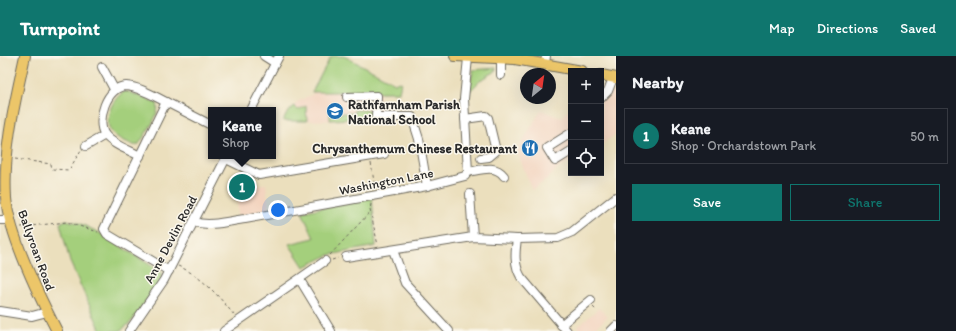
<!DOCTYPE html>
<html lang="en">
<head>
<meta charset="utf-8">
<style>
  :root { --surface:#171b24; --page:#20242c; --text:#f1f3f6; --muted:#9ea1a6; --line:#363941; --accent:#0f766e }
  body { margin:0; font-family:Itim,sans-serif; background:var(--page); color:var(--text) }
  .controls { position:absolute; right:12px; top:12px; display:grid; overflow:hidden; border-radius:0px; box-shadow:0 4px 16px #0002 }
  .controls button { width:36px; height:36px; display:grid; place-items:center; padding:0; border:0; border-bottom:1px solid var(--line); background:var(--surface); color:var(--text); font:20px sans-serif }
  .compass { position:absolute; left:520px; top:12px; width:36px; height:36px; border-radius:50%; background:var(--surface); box-shadow:0 4px 16px #0002; rotate:29deg }
  .you { position:absolute; left:278px; top:154px; width:14px; height:14px; margin:-10px; border:3px solid #fff; border-radius:50%; background:#1a73e8; box-shadow:0 0 0 6px #1a73e833 }
  .badge { display:grid; place-items:center; width:26px; height:26px; border-radius:50%; background:var(--accent); color:#fff; font-size:13px; font-weight:700 }
  .pin { position:absolute; translate:-50% -50%; border:2px solid #fff; box-shadow:0 1px 4px #0006 }
  .popup { position:absolute; left:208px; top:51px; width:68px; height:52px; box-sizing:border-box; display:grid; place-content:center; border-radius:0px; background:var(--surface); filter:drop-shadow(0 1px 3px #0005); font-size:13px; white-space:nowrap; color:var(--muted) }
  .popup b { font-size:15px; color:var(--text) }
  .popup::after { content:''; position:absolute; left:50%; top:100%; margin-left:-8px; border:8px solid transparent; border-top-color:var(--surface) }
  .list { margin:0; padding:0; list-style:none }
  h2 { display:flex; justify-content:space-between; align-items:center; height:52px; margin:0; padding:0 16px; font-size:17px }
  h2 small { font-size:13px; font-weight:400; color:var(--muted) }
  .list li { display:grid; grid-template-columns:26px 1fr auto; gap:12px; align-items:center; box-sizing:border-box; height:56px; margin:0 8px 8px; padding:0 8px; border:1px solid var(--line); border-radius:0px }
  .list b { display:block; font-size:15px; white-space:nowrap }
  .list p { margin:0; font-size:13px; white-space:nowrap; color:var(--muted) }
  .list em { font-size:13px; font-style:normal; color:var(--muted) }
  .actions { display:flex; gap:8px; padding:12px 16px }
  .actions a { flex:1; padding:9px 0; border:1px solid var(--accent); border-radius:0px; text-align:center; font-size:14px; color:var(--accent) }
  .actions .main { background:var(--accent); color:#fff }
  .icon { flex:none; width:22px; height:22px; fill:none; stroke:currentColor; stroke-width:2; stroke-linecap:round; stroke-linejoin:round }
  .map { position:relative; flex:none; width:616px; height:275px; overflow:hidden }
  header { display:flex; align-items:center; gap:24px; box-sizing:border-box; height:56px; padding:0 20px; background:var(--accent); color:#fff }
  header strong { font-size:19px }
  nav { display:flex; gap:22px; margin-inline-start:auto; font-size:14px }
  main { display:flex }
  aside { flex:1; background:var(--surface) }
  .map>svg:first-child { display:block }
  .built { fill:#f3d4bf }
  .green { fill:#a4cf7b; stroke:#687d53 }
  .lines { fill:none; stroke-linecap:round; stroke-linejoin:round }
  .minor-casing { stroke:#6e6a5e; stroke-width:10 }
  .major-casing { stroke:#6e6a5e; stroke-width:12 }
  .path { stroke:#6e6a5e; stroke-width:1; stroke-dasharray:3 3; stroke-linecap:butt }
  .minor { stroke:#fff; stroke-width:8 }
  .major { stroke:#ecc669; stroke-width:10 }
  .labels { text-anchor:middle; stroke-width:3; stroke-linejoin:round; paint-order:stroke }
  .poi-label { font-size:13px; font-weight:bold; fill:#2b2b2b; stroke:#fbf7ec; text-anchor:start }
  .street-label { font-size:13px; fill:#2b2b2b; stroke:#fbf7ec }
</style>
</head>
<body>
<header>
<strong>Turnpoint</strong>
<nav><a>Map</a><a>Directions</a><a>Saved</a></nav>
</header>
<main>
<div class="map">
<svg width="616" height="275" viewBox="0 0 616 275">
  <rect width="100%" height="100%" fill="#fbf7ec"/>
  <filter id="ink" filterUnits="userSpaceOnUse"><feTurbulence type="fractalNoise" baseFrequency=".025" numOctaves="2"/><feDisplacementMap in="SourceGraphic" scale="8" xChannelSelector="R" yChannelSelector="G"/><feConvolveMatrix kernelMatrix="1 2 1 2 8 2 1 2 1" color-interpolation-filters="sRGB"/></filter>
  <filter id="wash" filterUnits="userSpaceOnUse"><feTurbulence type="fractalNoise" baseFrequency=".012" numOctaves="4" result="noise"/><feDisplacementMap in="SourceGraphic" scale="16" xChannelSelector="R" yChannelSelector="G"/><feGaussianBlur stdDeviation="0.9" result="paint"/><feColorMatrix in="noise" values="0 0 0 0 0 0 0 0 0 0 0 0 0 0 0 0 0 1.4 0 .05"/><feComposite in="paint" operator="in"/></filter>
  <g filter="url(#wash)">
    <rect width="100%" height="100%" fill="#ebdfbd"/>
    <g class="built">
      <path d="M601,31L616,38V79L601,88Z"/>
      <path d="M312,36L380,37L381,64L283,65L286,59L297,46L313,38Z"/>
      <path d="M571,51V105L557,113L548,123L532,134L517,95L541,54L562,62Z"/>
      <path d="M266,128L269,154L238,160L237,130Z"/>
      <path d="M599,252L608,260L593,275H580L577,271Z"/>
    </g>
    <g class="green">
      <path d="M331,0H344L395,27L401,26L399,36H312Z"/>
      <path d="M496,12V15L481,24L469,36L473,14Z"/>
      <path d="M126,35L157,47C161,58 147,75 141,85L138,89C134,90 131,88 127,86C122,84 114,80 111,75C103,63 113,40 126,35Z"/>
      <path d="M294,50L298,54L306,50L307,65H283L286,59Z"/>
      <path d="M354,54H373V62L330,64V57H353L354,59Z"/>
      <path d="M372,141L376,190L329,199L304,211L289,188L314,182L302,156Z"/>
      <path d="M66,164L79,167L98,176L161,216V224L131,266L120,275H101L70,206L60,167Z"/>
    </g>
  </g>
  <g filter="url(#ink)">
    <g class="lines">
      <g class="minor-casing">
        <g id="minor">
          <path d="M264,0L275,7"/>
          <path d="M501,2V19"/>
          <path d="M545,7L546,0"/>
          <path d="M102,11L114,33"/>
          <path d="M347,41L377,40L376,61H412L419,83L427,130"/>
          <path d="M601,42L608,35L613,22"/>
          <path d="M251,54L279,0"/>
          <path d="M465,63L486,60L488,62L496,95L489,101L481,102"/>
          <path d="M571,77L547,92L555,105L571,95"/>
          <path d="M86,90L105,79"/>
          <path d="M140,100C129,94 113,89 105,79C95,65 107,30 126,30C140,31 154,40 166,46"/>
          <path d="M226,103L259,119L384,98"/>
          <path d="M468,116C481,114 495,108 504,120"/>
          <path d="M470,138L473,181"/>
          <path d="M0,164H11"/>
          <path d="M194,166C210,171 229,165 245,163L427,130L465,120L468,116L464,43L468,2"/>
          <path d="M517,183C515,197 514,209 521,221L567,275"/>
          <path d="M393,194L405,227L449,275"/>
          <path d="M346,201L473,181L517,183L558,182L572,176L616,141"/>
          <path d="M169,215L107,178L104,173L166,46L211,69"/>
          <path d="M300,224L331,275"/>
          <path d="M0,255L32,260L47,256"/>
          <path d="M561,269L591,244"/>
          <path d="M129,275L164,224L227,100"/>
          <path d="M224,275L325,205"/>
          <path d="M611,275L616,270"/>
        </g>
      </g>
      <g class="major-casing">
        <g id="major">
          <path d="M25,0C15,46 3,94 6,142C9,178 40,242 57,275"/>
          <path d="M455,0L515,3L582,15"/>
          <path d="M601,19L616,22"/>
        </g>
      </g>
      <g class="path">
        <path d="M15,103L51,108L52,113L69,114L81,94"/>
        <path d="M371,107L375,132"/>
        <path d="M371,148L370,154L378,189"/>
        <path d="M21,171L67,166L98,176"/>
        <path d="M330,199L371,155"/>
        <path d="M332,204L338,202"/>
        <path d="M178,210C200,219 219,240 234,259"/>
        <path d="M593,251L596,254"/>
      </g>
      <use href="#minor" class="minor"/>
      <use href="#major" class="major"/>
    </g>
  </g>
  <defs>
    <g id="school-disc" transform="scale(0.9)"><circle r="9.5" fill="#1f6fb2" stroke="#fbf7ec"/><path d="M0-5L7-2L0 1L-7-2ZM-4 1L0 2.5L4 1V4Q0 6-4 4Z" fill="#fff"/></g>
    <g id="restaurant-disc" transform="scale(0.9)"><circle r="9.5" fill="#1f6fb2" stroke="#fbf7ec"/><path d="M-5-6h1v4h1v-4h1v4h1v-4h1v5L-1.5 .5V6h-2V.5L-5-1ZM5-6V6H3V1.5H1.5Q1.5-4 5-6Z" fill="#fff"/></g>
  </defs>
  <g fill-rule="evenodd">
    <use href="#school-disc" x="335" y="55"/>
    <use href="#restaurant-disc" x="530" y="92"/>
  </g>
  <g class="labels">
    <g class="poi-label">
      <text x="348" y="53">Rathfarnham Parish<tspan x="348" dy="15">National School</tspan></text>
      <text x="517" y="97" text-anchor="end">Chrysanthemum Chinese Restaurant</text>
    </g>
    <g class="street-label">
      <text transform="translate(386 125) rotate(-11)" y="5">Washington Lane</text>
      <text transform="translate(170 183) rotate(-62)" y="5">Anne Devlin Road</text>
      <text transform="translate(37 194) rotate(70)" y="5">Ballyroan Road</text>
    </g>
  </g>
</svg>
<div class="controls">
<button>+</button>
<button>−</button>
<button><svg class="icon" aria-label="locate" viewBox="0 0 24 24"><circle cx="12" cy="12" r="6"/><path d="M12 2v4M12 18v4M2 12h4M18 12h4"/></svg></button>
</div>
<svg class="compass" viewBox="-18 -18 36 36"><path d="M0-13l5 13h-10z" fill="#e53935"/><path d="M0 13l5-13h-10z" fill="#9ea1a6"/></svg>
<div class="you"></div>
<div class="pin badge" style="left:242px;top:131px">1</div>
<div class="popup"><b>Keane</b>Shop</div>
</div>
<aside>
<h2>Nearby<small></small></h2>
<ul class="list">
<li><span class="badge">1</span><div><b>Keane</b><p>Shop · Orchardstown Park</p></div><em>50 m</em></li>
</ul>
<div class="actions"><a class="main">Save</a><a>Share</a></div>
</aside>
</main>
</body>
</html>
